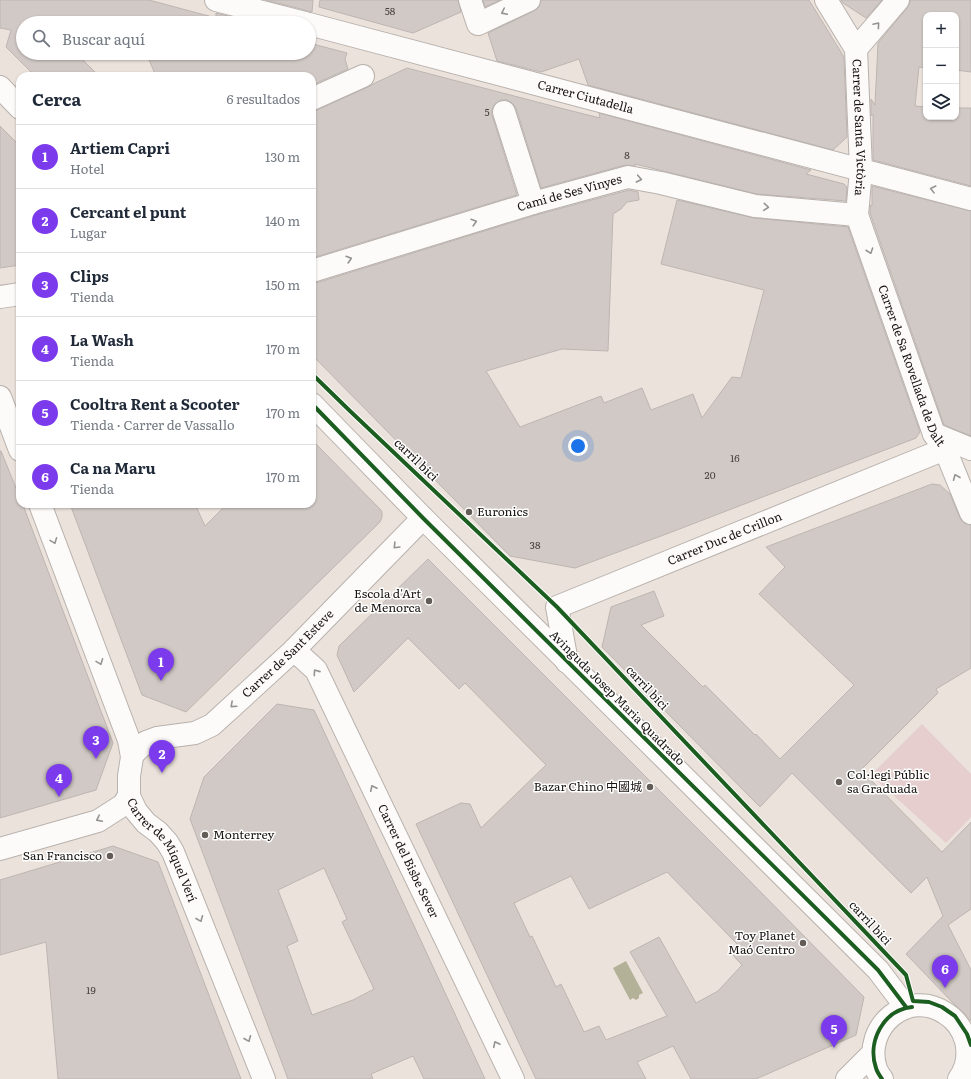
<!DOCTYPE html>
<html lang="es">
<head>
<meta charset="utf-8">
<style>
  :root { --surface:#fff; --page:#f2f2f3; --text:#1f2937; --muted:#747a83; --line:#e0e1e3; --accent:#7c3aed }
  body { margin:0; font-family:Literata,"Noto Sans SC",serif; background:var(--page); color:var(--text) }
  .controls { position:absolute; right:12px; top:12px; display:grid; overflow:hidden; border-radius:8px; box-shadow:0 1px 3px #0004 }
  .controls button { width:36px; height:36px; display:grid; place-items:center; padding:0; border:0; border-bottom:1px solid var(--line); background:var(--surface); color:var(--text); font:20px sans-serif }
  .you { position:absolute; left:578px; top:446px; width:14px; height:14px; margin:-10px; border:3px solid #fff; border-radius:50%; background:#1a73e8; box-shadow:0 0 0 6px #1a73e833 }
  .badge { display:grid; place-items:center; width:26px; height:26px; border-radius:50%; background:var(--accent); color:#fff; font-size:13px; font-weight:700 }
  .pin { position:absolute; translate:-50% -33px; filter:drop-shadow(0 1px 2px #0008) }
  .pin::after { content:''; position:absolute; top:21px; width:14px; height:12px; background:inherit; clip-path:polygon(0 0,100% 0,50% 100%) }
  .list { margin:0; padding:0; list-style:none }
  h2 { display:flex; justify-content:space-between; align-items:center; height:52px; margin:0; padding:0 16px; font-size:17px }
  h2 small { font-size:13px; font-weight:400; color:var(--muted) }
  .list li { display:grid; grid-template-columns:26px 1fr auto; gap:12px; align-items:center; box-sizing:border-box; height:64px; padding:0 16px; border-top:1px solid var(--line) }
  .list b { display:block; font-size:15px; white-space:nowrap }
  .list p { margin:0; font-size:13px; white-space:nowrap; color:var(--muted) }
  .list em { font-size:13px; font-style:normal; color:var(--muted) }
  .icon { flex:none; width:22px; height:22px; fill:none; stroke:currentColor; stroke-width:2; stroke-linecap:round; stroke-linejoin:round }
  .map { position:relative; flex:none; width:971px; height:1079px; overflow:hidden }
  .search { position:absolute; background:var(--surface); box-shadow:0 1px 3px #0004; left:16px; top:16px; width:300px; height:44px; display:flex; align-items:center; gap:10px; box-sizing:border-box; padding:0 14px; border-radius:22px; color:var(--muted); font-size:15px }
  .panel { position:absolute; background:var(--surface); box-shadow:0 1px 3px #0004; left:16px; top:72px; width:300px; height:436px; border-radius:12px }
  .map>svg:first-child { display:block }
  .green { fill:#e6cece }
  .water { fill:#b3b298 }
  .building { fill:#d1c9c5; stroke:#bdb5b1; fill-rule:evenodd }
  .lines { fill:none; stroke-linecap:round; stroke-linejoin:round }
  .minor-casing { stroke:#b8b1ac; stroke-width:24 }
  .tertiary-casing { stroke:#b8b1ac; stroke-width:24 }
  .minor { stroke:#fcfbfa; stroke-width:22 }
  .tertiary { stroke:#fcfbfa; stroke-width:22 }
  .cycleway-casing { stroke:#fff; stroke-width:6 }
  .cycleway { stroke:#1b5e20; stroke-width:4 }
  .oneway { stroke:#959390 }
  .poi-dot { fill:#625b56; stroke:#fff; stroke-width:1.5 }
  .labels { text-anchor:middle; stroke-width:3; stroke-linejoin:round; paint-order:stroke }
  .number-label { font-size:10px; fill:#46403c }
  .street-label { font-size:12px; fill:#18130f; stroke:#fff }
  .poi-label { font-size:12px; fill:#18130f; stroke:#fff; text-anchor:end }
</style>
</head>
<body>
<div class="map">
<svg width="971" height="1079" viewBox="0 0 971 1079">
  <rect width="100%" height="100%" fill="#ebe2db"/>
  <path class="green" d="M922,724L971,774V817L946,843L871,775Z"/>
  <path class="water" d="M626,961L643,993L639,995V998L636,1000L633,998L630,1000L613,968Z"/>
  <g class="building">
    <path d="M0,0H149L216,18V13L255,23H23V53H76L99,76H35L6,47L11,30L0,28Z"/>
    <path d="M266,0H313L312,12Z"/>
    <path d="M320,0H458L461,12L413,33L319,7Z"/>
    <path d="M483,0H500L485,7Z"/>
    <path d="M541,0H809L844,57L847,137L833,150L588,85L579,59L541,72L497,61L488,33L534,11L539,7Z"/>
    <path d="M841,0H882L866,18L843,3Z"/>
    <path d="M910,0H971V72L956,70V15H926V68L919,67L915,106L926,107V117H956V108H971V186L873,160V114L871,116V99L875,105L878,43L907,8L910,3Z"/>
    <path d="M309,43L347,53L345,59L348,69L312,85V76H156L146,53H309Z"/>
    <path d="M407,68L564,109L600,118L599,113L811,170L806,174L844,184L847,187L846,201L757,194L635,164V166L625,165L541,188L516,108L512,103L507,100H501L495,104L492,109V115L517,195L312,258V111L317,110L368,87L373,84Z"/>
    <path d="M0,126L20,146V265L0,268Z"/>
    <path d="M872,186L971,211V436L944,425L870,213V205L872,206Z"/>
    <path d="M629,190L638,192L639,200L627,202L621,209L613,214L608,351L562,349L486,371L520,427L601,396L604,403L642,388L651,410L693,394L702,418L732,377L741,378L764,290L661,264L677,200L754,218L848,227L920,432L916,438L911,440L669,533L575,568L510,556L312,355V283H316L536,215Z"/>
    <path d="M312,440L380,509L382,512V517L380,522L186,712L142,695L70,504H195L205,526L227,504H312Z"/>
    <path d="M0,451H1L20,498V504H22L23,505L113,743L96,790L0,818Z"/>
    <path d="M932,484L940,485L950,494L960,518L964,523L971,525V668L936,689L938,693L861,770L942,852L971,822V909L948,925L971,970V1021L964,1013L955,1005L906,954L943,916L927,877L911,893L792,773L760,807L602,647L611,607L654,591L664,616L641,625L703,687L705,685L755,735L756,734L780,759L854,685L759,594L785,567L766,547Z"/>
    <path d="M428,559L739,870L864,997L856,1035L756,1079H691L673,1046L637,1062L646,1079H536L416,824L461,803L470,804L481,828L546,765L465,683L459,689L408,638L354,692L337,655L339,646ZM667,872L737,944L729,951L742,965L718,991L696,1003L659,937L630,952L667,1016L606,1040L599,1026L584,1032L561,984L556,987L532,936L530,937L514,903L571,876L589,909Z"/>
    <path d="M277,704L314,710L485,1079H424L413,1056L371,1074L373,1079H288L190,819L204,777ZM324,868L347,919L342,922L374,989L353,1000L312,1015L287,946L298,941L278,890Z"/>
    <path d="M113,846L158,862L241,1079H58L46,942L0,955V880Z"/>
  </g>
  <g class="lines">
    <g class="minor-casing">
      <g id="minor">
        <path d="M470,0L478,24L529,0"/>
        <path id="s1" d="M826,0L856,49L861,170L857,215L934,434L945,449L971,513"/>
        <path d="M856,49L898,0"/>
        <path d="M312,99L363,76"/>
        <path d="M504,112L533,203"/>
        <path id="s2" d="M312,271L533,203L628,177L661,183L755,206L857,215"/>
        <path d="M0,397L20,450"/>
        <path d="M934,434L971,449"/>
        <path id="s3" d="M40,504L129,740L132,757L129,776V796L136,811L146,823L158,832L167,842L173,852L264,1079"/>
        <path id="s4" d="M294,650L316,670L513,1079"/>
        <path id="s5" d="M567,662L557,607L945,449"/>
        <path id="s6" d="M132,755L146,742L157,738L195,733L212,725L294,650L423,518"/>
        <path d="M0,849L98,821L123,805L129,796"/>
      </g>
    </g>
    <g class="tertiary-casing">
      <g id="tertiary">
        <path d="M216,0L305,23"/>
        <path id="s7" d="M309,24L971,199"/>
        <path d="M0,87L20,108"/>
        <path d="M0,297L20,294"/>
        <path d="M312,404L423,518L878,970L906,1007"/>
        <path d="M847,1079L873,1053"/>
        <path d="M882,1079C880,1076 877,1072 876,1069C862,1027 908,988 945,1013C956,1020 962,1028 966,1041C969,1054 967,1068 959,1079"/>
      </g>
    </g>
    <use href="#minor" class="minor"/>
    <use href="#tertiary" class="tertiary"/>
    <g class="cycleway-casing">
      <g id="cycleway">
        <path d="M312,374L350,411L557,607L906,975L913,1001L929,1002L942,1007L955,1016L967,1034L971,1045"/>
        <path d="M312,404L423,518L878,970L906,1007"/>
        <path d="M882,1079C880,1076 877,1072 876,1068C867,1042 883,1010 912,1007"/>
      </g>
    </g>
    <use href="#cycleway" class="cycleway"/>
  </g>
  <defs><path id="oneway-chevron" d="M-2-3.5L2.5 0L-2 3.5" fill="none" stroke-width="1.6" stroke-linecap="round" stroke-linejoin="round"/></defs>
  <g class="oneway">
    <use href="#oneway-chevron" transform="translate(504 12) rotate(154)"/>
    <use href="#oneway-chevron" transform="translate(877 25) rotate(-50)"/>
    <use href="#oneway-chevron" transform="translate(639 179) rotate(11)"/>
    <use href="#oneway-chevron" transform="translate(933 189) rotate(-166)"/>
    <use href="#oneway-chevron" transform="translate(766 207) rotate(5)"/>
    <use href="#oneway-chevron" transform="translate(474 222) rotate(-17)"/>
    <use href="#oneway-chevron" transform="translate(870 251) rotate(71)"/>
    <use href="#oneway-chevron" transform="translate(349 259) rotate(-17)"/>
    <use href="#oneway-chevron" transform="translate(956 477) rotate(-112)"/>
    <use href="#oneway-chevron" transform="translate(54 541) rotate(69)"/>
    <use href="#oneway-chevron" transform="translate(396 546) rotate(134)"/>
    <use href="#oneway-chevron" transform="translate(100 662) rotate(69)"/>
    <use href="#oneway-chevron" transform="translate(316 672) rotate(-125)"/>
    <use href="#oneway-chevron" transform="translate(233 705) rotate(138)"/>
    <use href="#oneway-chevron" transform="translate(373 788) rotate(-116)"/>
    <use href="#oneway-chevron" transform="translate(99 819) rotate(154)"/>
    <use href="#oneway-chevron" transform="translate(200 919) rotate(68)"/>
    <use href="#oneway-chevron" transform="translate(248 1039) rotate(68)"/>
    <use href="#oneway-chevron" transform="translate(496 1044) rotate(-116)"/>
  </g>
  <g class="poi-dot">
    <circle cx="469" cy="512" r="4"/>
    <circle cx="429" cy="601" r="4"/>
    <circle cx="839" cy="782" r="4"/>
    <circle cx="650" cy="787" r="4"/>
    <circle cx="205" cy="835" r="4"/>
    <circle cx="110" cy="856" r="4"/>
    <circle cx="803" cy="943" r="4"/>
  </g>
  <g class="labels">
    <g class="number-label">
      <text x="390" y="15">58</text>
      <text x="487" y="116">5</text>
      <text x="627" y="159">8</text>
      <text x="735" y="462">16</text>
      <text x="710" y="479">20</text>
      <text x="535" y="549">38</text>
      <text x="91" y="994">19</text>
    </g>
    <g class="street-label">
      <text dy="4" stroke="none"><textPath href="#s7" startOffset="286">Carrer Ciutadella</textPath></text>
      <text dy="4" stroke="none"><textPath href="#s1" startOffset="136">Carrer de Santa Victòria</textPath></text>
      <text dy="4" stroke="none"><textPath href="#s2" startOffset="269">Camí de Ses Vinyes</textPath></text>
      <text dy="4" stroke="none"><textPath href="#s1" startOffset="384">Carrer de Sa Rovellada de Dalt</textPath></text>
      <text transform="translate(416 460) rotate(44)" y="4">carril bici</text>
      <text dy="4" stroke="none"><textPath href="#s5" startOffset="237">Carrer Duc de Crillon</textPath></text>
      <text dy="4" stroke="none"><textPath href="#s6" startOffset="192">Carrer de Sant Esteve</textPath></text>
      <text transform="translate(647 688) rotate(47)" y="4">carril bici</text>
      <text transform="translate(617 698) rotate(45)" y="4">Avinguda Josep Maria Quadrado</text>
      <text dy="4" stroke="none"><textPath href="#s3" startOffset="373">Carrer de Miquel Verí</textPath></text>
      <text dy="4" stroke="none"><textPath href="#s4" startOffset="242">Carrer del Bisbe Sever</textPath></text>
      <text transform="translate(870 923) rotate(47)" y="4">carril bici</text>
    </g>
    <g class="poi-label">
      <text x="477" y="516" text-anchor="start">Euronics</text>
      <text x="421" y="598">Escola d'Art<tspan x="421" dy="14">de Menorca</tspan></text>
      <text x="847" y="779" text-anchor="start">Col·legi Públic<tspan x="847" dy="14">sa Graduada</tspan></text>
      <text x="642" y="791">Bazar Chino 中國城</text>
      <text x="213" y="839" text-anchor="start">Monterrey</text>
      <text x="102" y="860">San Francisco</text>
      <text x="795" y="940">Toy Planet<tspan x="795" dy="14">Maó Centro</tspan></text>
    </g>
  </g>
</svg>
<div class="controls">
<button>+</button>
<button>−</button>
<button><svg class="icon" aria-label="layers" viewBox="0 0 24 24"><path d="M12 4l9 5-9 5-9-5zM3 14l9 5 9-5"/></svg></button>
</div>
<div class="you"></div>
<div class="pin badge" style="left:161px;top:681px">1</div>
<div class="pin badge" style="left:162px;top:773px">2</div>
<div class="pin badge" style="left:96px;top:759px">3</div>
<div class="pin badge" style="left:59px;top:797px">4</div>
<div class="pin badge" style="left:834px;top:1048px">5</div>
<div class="pin badge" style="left:945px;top:988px">6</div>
<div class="search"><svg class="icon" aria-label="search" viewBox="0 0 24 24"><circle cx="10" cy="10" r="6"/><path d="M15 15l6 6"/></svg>Buscar aquí</div>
<section class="panel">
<h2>Cerca<small>6 resultados</small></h2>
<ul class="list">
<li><span class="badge">1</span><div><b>Artiem Capri</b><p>Hotel</p></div><em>130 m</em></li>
<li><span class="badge">2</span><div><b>Cercant el punt</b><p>Lugar</p></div><em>140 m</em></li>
<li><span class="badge">3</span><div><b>Clips</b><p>Tienda</p></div><em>150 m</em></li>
<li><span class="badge">4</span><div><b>La Wash</b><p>Tienda</p></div><em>170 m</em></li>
<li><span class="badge">5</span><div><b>Cooltra Rent a Scooter</b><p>Tienda · Carrer de Vassallo</p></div><em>170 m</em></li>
<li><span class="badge">6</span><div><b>Ca na Maru</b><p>Tienda</p></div><em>170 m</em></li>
</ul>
</section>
</div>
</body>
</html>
